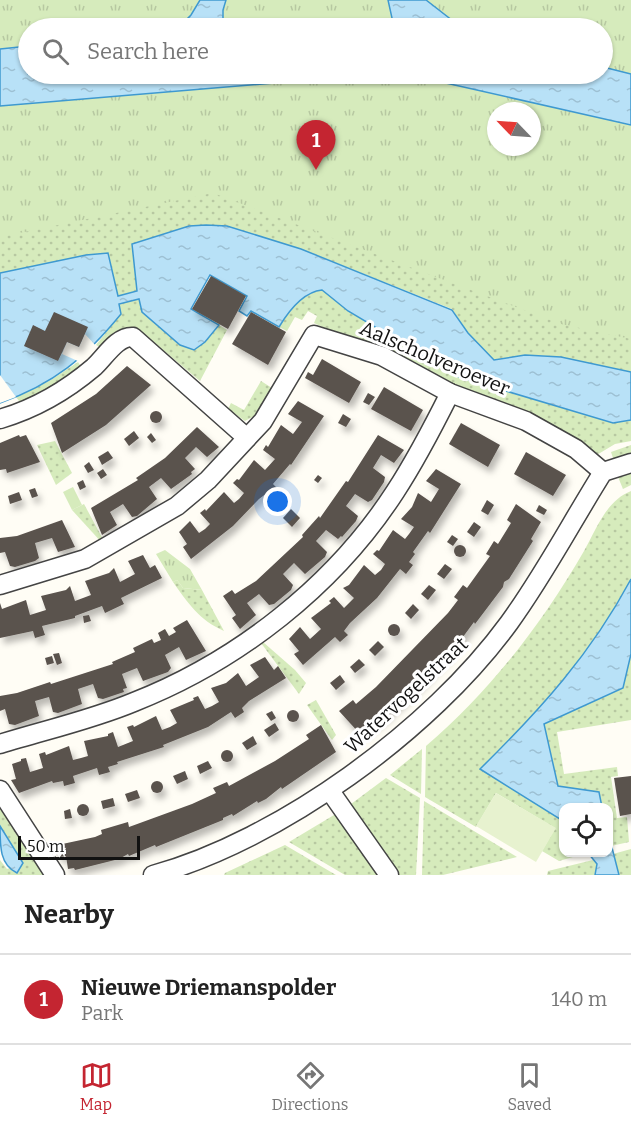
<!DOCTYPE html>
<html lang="en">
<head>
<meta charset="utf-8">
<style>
  :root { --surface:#fff; --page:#f6f6f6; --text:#222; --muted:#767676; --line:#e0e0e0; --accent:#c42531 }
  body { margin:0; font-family:Bitter,serif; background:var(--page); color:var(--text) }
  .controls { position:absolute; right:18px; bottom:18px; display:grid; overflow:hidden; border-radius:12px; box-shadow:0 2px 4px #0004 }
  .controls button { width:54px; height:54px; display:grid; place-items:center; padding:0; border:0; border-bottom:2px solid var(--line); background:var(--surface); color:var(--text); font:30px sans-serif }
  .compass { position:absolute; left:487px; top:102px; width:54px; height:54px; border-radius:50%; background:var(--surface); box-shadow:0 2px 4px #0004; rotate:295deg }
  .scale { position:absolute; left:18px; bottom:15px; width:122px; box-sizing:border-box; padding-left:6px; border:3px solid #111; border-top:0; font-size:16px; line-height:21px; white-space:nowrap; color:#111; -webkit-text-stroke:4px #fff; paint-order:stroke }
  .you { position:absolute; left:278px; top:502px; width:21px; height:21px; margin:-15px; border:4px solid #fff; border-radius:50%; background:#1a73e8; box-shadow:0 0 0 9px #1a73e833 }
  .badge { display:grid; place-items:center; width:39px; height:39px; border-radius:50%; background:var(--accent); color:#fff; font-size:20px; font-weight:700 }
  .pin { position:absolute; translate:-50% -50px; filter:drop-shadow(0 2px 3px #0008) }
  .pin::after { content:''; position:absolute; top:32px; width:21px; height:18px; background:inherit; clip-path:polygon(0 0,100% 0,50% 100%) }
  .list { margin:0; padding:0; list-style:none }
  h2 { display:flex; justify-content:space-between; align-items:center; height:78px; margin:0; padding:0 24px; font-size:26px }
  h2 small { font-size:20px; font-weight:400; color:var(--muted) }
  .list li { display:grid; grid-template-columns:39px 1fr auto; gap:18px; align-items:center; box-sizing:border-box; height:90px; padding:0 24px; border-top:2px solid var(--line) }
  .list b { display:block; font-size:22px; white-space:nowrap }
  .list p { margin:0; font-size:20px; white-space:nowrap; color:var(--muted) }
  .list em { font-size:20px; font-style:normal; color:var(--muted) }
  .icon { flex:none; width:33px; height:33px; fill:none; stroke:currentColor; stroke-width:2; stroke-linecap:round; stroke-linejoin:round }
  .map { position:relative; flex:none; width:631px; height:875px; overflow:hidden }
  .search { position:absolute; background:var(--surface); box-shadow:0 2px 4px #0004; left:18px; right:18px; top:18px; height:66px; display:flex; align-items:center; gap:15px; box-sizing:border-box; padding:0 21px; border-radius:33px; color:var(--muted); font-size:22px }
  .sheet { height:168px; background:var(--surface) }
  nav { display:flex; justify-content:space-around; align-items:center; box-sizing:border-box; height:84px; border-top:2px solid var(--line); background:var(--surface); font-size:16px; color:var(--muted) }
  nav a { display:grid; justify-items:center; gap:3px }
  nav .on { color:var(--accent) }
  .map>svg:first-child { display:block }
  .grass { fill:url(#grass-dots); fill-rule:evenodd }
  .park { fill:url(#park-tufts); fill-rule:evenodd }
  .pitch { fill:#e7f2cf }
  .water { fill:url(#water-ripples); stroke:#3e99d0; stroke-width:1.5 }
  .pier { fill:#fffdf5 }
  .building { fill:#5a524d; filter:url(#shadow) }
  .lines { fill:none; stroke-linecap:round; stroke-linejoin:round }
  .minor-casing { stroke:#444; stroke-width:21 }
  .minor { stroke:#fff; stroke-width:18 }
  .labels { text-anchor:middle; stroke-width:6; stroke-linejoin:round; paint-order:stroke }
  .street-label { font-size:20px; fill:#111; stroke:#fff }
</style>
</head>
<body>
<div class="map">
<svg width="631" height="875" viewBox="0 0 631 875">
  <defs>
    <pattern id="grass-dots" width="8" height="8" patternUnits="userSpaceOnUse" patternTransform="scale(1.5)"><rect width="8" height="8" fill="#d6ebbc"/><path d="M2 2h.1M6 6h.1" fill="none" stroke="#b7c8a1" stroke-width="1.8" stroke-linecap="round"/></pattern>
    <pattern id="park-tufts" width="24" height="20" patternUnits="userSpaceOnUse" patternTransform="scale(1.5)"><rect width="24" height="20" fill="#d6ebbc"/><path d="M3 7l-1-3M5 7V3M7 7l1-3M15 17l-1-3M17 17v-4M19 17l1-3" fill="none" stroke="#b7c8a1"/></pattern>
    <pattern id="water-ripples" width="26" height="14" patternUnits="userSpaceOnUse" patternTransform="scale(1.5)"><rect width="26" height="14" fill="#b8e1f7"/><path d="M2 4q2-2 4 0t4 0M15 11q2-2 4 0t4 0" fill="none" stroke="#9dc0d3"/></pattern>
    <filter id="shadow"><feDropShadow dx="3.5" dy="6" stdDeviation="3" flood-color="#0004"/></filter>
  </defs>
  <rect width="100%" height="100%" fill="#fffdf5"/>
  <g class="grass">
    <path d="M370,75L631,125V372L560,357L534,355L494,360L468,333L452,309L301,249L227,226L137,291L117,296L108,253L86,255L0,273V106ZM496,111H532V147H496Z"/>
    <path d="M323,290L348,311L459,377L613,423L631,420V441L615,444L595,456L314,323L317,316L308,311L302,320L295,317L287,331L279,327C288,312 303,292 323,290Z"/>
    <path d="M139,299L215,331L219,325L227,330L200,381L144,334C125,322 116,336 103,349L96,345L121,314L119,304Z"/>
    <path d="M78,362L82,368L22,405L16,397L51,380Z"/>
    <path d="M261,381L272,388L254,416L245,421L228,409L231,403L244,410Z"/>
    <path d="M55,441L72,473L56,485L37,445Z"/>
    <path d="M631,445V458L615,464L611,452Z"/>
    <path d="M631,471V485L623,489L618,477Z"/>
    <path d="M631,491V579L621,597L600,632L540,711L481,769L563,821L564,852L587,853L559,861L542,851L555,828L496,793L476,827L425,797L426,746C490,691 542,624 584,551C597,528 606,501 631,491Z"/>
    <path d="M84,504L105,543L103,544L72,510Z"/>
    <path d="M177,580L183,588L202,590L224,631C199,620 188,603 173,582Z"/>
    <path d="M263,642L295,670L306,683L299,694L261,643Z"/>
    <path d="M631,654V720L557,732L564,774L617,767L618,776L611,777L617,818L627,817L629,842L611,846L608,808L602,807L599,792L558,786L544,724L623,688Z"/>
    <path d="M316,700L336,735L332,740L307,705Z"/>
    <path d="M422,749L421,794L390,775Z"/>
    <path d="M386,778L420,798L416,875H395L347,807Z"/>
    <path d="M424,801L517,857L443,875H422Z"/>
    <path d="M0,803L47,875H0V860L7,869L23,863L0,826Z"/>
    <path d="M339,812L382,875H345L289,842Z"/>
    <path d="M285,845L336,875H224L225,873Z"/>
    <path d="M631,849V875H619L613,854Z"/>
    <path d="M593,860L597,864L595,875H547L548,871Z"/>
  </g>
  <g class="park">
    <path d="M0,0H631V339L561,324L213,193L0,237ZM28,28H602V74H28ZM496,111H532V147H496Z"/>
    <path d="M73,487L82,505L72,510L63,492Z"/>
    <path d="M165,550L190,569L202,590L183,588L177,580L173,582L156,554Z"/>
  </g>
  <path class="pitch" d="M496,793L556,828L536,862L476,826Z"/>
  <g class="water">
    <path d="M200,0H226L223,10V28H178L191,15Z"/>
    <path d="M388,0H426L462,28H383L392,18Z"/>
    <path d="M28,46V74H602L603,67L631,74V125L428,79L370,75L0,106V49Z"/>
    <path d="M206,225L227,226L301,249L452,310L468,333L494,360L525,355L561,357L631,372V420L613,423L459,377L348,311L322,290C303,292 288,312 279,327L251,311L247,316L239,311L247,296L210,275L191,309L219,325L205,342L194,350L180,345L142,312L139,299L119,304L121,314C85,358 54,384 0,403V273L86,255L108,253L118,296L137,291L132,244L189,226Z"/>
    <path d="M631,579V654L623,688L544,724L558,786L599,792L602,807L564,808L563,821L480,769C540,710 591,654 631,579Z"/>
    <path d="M0,826L23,863L17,873C0,865 0,847 0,826Z"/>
    <path d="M609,836L619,875H595L597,864L588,853L608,852Z"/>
  </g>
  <g class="pier">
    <path d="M85,334L96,346L80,362L62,354L67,342L79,347Z"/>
    <path d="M0,375L16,397L0,403Z"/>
  </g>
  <g class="building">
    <path d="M211,276L246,296L228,329L192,309Z"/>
    <path d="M54,312L88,327L79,347L67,342L58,361L24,346L33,325L45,331Z"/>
    <path d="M251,312L286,332L268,365L232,344Z"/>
    <path d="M322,359L361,382L349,403L305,378L308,372L313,375Z"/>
    <path d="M127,366L151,385L106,425L62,453L51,423L96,394Z"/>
    <path d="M384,387L423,410L411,431L371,409Z"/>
    <path d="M368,393L375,397L369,405L363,402Z"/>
    <path d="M298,401L324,416L291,465L290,464L273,484L278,489L271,496L267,493L259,499L233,526L191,559L183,547L187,544L179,532L190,521L199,533L205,529L210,524L200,513L205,509L206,511L224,492L234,503L239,499L244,493L233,483L237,479L239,480L254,460L265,470L275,459L263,450L266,445L268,447L281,425L293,434L302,422L288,414Z"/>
    <circle cx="156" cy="417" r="6"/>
    <path d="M343,414L351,419L346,427L338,423Z"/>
    <path d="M461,423L500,445L488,467L449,444Z"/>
    <path d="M197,427L219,447L207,457L196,447L185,458L195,469L191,472L192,474L171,489L161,478L149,487L157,499L137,516L132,517L123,504L110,512L117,525L102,535L91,508L138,480L136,478L165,458Z"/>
    <path d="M134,431L139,438L129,446L124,439Z"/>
    <path d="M151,433L156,440L152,443L147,437Z"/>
    <path d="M19,435L20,437L26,435L40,462L7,473L6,469L0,470V443Z"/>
    <path d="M378,435L404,450L394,463L381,455L373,468L385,477L384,482L372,500L368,502L355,494L346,506L358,516L356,521L342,537L341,536L338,539L326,530L316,541L327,552L325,557L305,574L294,563L283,574L293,585L291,590L274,604L269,605L259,594L247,603L256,615L240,629L232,618L236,615L223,596L232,590L235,594L256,581L303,537L302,535L319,516L320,518L346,481L348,482Z"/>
    <path d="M108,451L113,458L102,465L98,457Z"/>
    <path d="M526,452L566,475L553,496L514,474Z"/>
    <path d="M89,462L94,470L88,473L84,466Z"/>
    <path d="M103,469L107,475L101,479L97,473Z"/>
    <path d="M436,469L461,484L430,533L428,531L413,552L415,554L409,562L413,565L406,574L400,569L377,598L350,623L344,631L348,635L340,642L335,637L303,665L294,654L299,651L289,639L300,627L310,639L321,629L311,618L331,603L329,601L334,597L344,608L354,598L343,588L349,585L364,565L375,575L381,570L385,564L373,554L377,550L379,551L393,530L405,539L409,534L414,527L401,519L412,507L418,493L431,502L439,489L426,481Z"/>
    <path d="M318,475L322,478L318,483L314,480Z"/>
    <path d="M83,480L86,487L80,490L77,483Z"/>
    <path d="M35,488L38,496L32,498L29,490Z"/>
    <path d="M19,492L22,500L10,504L8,496Z"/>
    <path d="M487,500L494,505L488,515L481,511Z"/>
    <path d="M516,504L541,522L531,539L533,541L509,579L504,582L503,587L475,624L474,622L457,645L455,643L449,651L450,653L430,672L431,673L398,705L389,710L391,712L360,734L339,711L353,700L356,704L376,687L448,613L458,600L454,597L463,585L467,588L490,556L486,554L494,541L498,544L511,523L507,520Z"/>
    <path d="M539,505L547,510L544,515L536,511Z"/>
    <path d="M291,509L300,518L292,527L283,518Z"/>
    <path d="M62,520L75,547L58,552L52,538L35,543L39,558L35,561L15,567L10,566L5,552L0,553V538L17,536Z"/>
    <path d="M474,522L481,527L474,537L467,532Z"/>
    <path d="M452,535L458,539L453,546L447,542Z"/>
    <circle cx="460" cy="551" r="6"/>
    <path d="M143,555L150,568L155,565L162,578L121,598L124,604L105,613L102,606L75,616V618L42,626L45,635L35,638L33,631L0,638V603L2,609L26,600L30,615L46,610L41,596L66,590L70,586L75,601L91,595L85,581L109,573L114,568L120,582L135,574L128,561Z"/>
    <path d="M445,564L452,569L444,579L437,574Z"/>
    <path d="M429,585L436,590L428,600L421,594Z"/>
    <path d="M413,604L419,610L411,619L405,613Z"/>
    <path d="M89,615L91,621L84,623L83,616Z"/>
    <path d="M187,620L206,651L186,660L179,647L165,655L171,668L168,672L143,681L137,668L122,674L127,688L123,689L124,692L103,699L98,698L93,684L78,689L82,704L58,713L53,712L49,697L35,701L39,716L15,725L9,724L5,709L0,711V696L17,693L50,682L51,684L113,664L112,662L135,652L133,648L152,639L154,643L161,640L158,633L165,629L169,636L176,632L173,628Z"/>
    <circle cx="394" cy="630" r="6"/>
    <path d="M378,641L384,647L375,656L369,650Z"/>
    <path d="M59,653L62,663L57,665L53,654Z"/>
    <path d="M52,656L54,663L47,665L45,658Z"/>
    <path d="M265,657L274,670L278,666L286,678L249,701L242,708L244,712L235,718L231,712L208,727L163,745L164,747L117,762L118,764L108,767L110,772L99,775L97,768L73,776L75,783L64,786L63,781L53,783L52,781L19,793L11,780L16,779L12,764L21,761V759L26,758L30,772L43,768L39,754L45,752L46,755L69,746L73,760L81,758L88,756L84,741L108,736V734L113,732L118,747L133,741L127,727L133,725L134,727L156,716L162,730L170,727L177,723L170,710L194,700L193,698L198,696L205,709L212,706L219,702L211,688L226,683L238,673L246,686L259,677L250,665Z"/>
    <path d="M359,659L365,665L355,673L350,667Z"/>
    <path d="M340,675L345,682L336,690L330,683Z"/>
    <circle cx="293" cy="716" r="6"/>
    <path d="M272,711L276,718L271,721L266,714Z"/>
    <path d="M275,723L279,730L269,737L264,730Z"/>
    <path d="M321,725L336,752L282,789L281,787L266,799L258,803L257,801L233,816L232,814L223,818V820L156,847L155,845L129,856L128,854L119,859L75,870L74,868L68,869L66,856L60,857L53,846L95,837L102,834L101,830L128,822L129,827L192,804L216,793L213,788L227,782L229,786L275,761L309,739L306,735Z"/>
    <path d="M253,736L257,744L247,750L242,743Z"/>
    <circle cx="227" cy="756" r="6"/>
    <path d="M208,761L212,768L200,774L197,766Z"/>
    <path d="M185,771L188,779L177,784L173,776Z"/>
    <path d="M631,776V814L620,816L614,778Z"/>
    <circle cx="157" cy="787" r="6"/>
    <path d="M137,790L140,798L128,802L125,794Z"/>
    <path d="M113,798L115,806L103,809L101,801Z"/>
    <circle cx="83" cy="810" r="6"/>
    <path d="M70,809L72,818L65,819L64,811Z"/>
  </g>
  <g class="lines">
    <g class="minor-casing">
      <g id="minor">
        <path d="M0,419C34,409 67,390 94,367C105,357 117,336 133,337L247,438"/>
        <path d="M0,585L85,559L177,506L208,480L263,421L314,335L382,356L450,393L526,421L576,449L603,472"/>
        <path d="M0,744C45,730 91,720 134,702C238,661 334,586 395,492C416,460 433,427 450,393"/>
        <path d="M0,790L55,875"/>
        <path d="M330,791L389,875"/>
        <path d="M153,875C280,840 431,730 509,623C544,575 571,523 603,472L631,463"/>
      </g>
    </g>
    <use href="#minor" class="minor"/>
  </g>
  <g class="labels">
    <g class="street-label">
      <text transform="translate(435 358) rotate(23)" y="7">Aalscholveroever</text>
      <text transform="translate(406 695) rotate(-43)" y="7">Watervogelstraat</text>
    </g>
  </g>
</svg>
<div class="controls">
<button><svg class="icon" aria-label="locate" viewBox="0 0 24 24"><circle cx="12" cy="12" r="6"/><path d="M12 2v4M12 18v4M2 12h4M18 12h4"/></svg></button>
</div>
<svg class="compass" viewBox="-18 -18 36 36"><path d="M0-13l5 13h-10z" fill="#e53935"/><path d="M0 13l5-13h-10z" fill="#767676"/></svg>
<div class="scale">50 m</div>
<div class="you"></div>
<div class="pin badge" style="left:316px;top:170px">1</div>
<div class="search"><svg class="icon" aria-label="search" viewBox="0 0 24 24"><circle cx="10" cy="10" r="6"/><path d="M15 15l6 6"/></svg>Search here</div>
</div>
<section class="sheet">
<h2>Nearby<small></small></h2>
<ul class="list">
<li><span class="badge">1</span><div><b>Nieuwe Driemanspolder</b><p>Park</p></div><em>140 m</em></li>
</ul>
</section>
<nav>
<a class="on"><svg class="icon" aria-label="map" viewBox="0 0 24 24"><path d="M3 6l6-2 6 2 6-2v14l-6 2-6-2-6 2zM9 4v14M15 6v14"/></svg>Map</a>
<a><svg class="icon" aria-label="directions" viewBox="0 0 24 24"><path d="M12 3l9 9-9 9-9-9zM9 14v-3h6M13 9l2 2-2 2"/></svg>Directions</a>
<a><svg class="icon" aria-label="saved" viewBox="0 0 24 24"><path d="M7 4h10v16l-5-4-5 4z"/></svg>Saved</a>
</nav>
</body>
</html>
